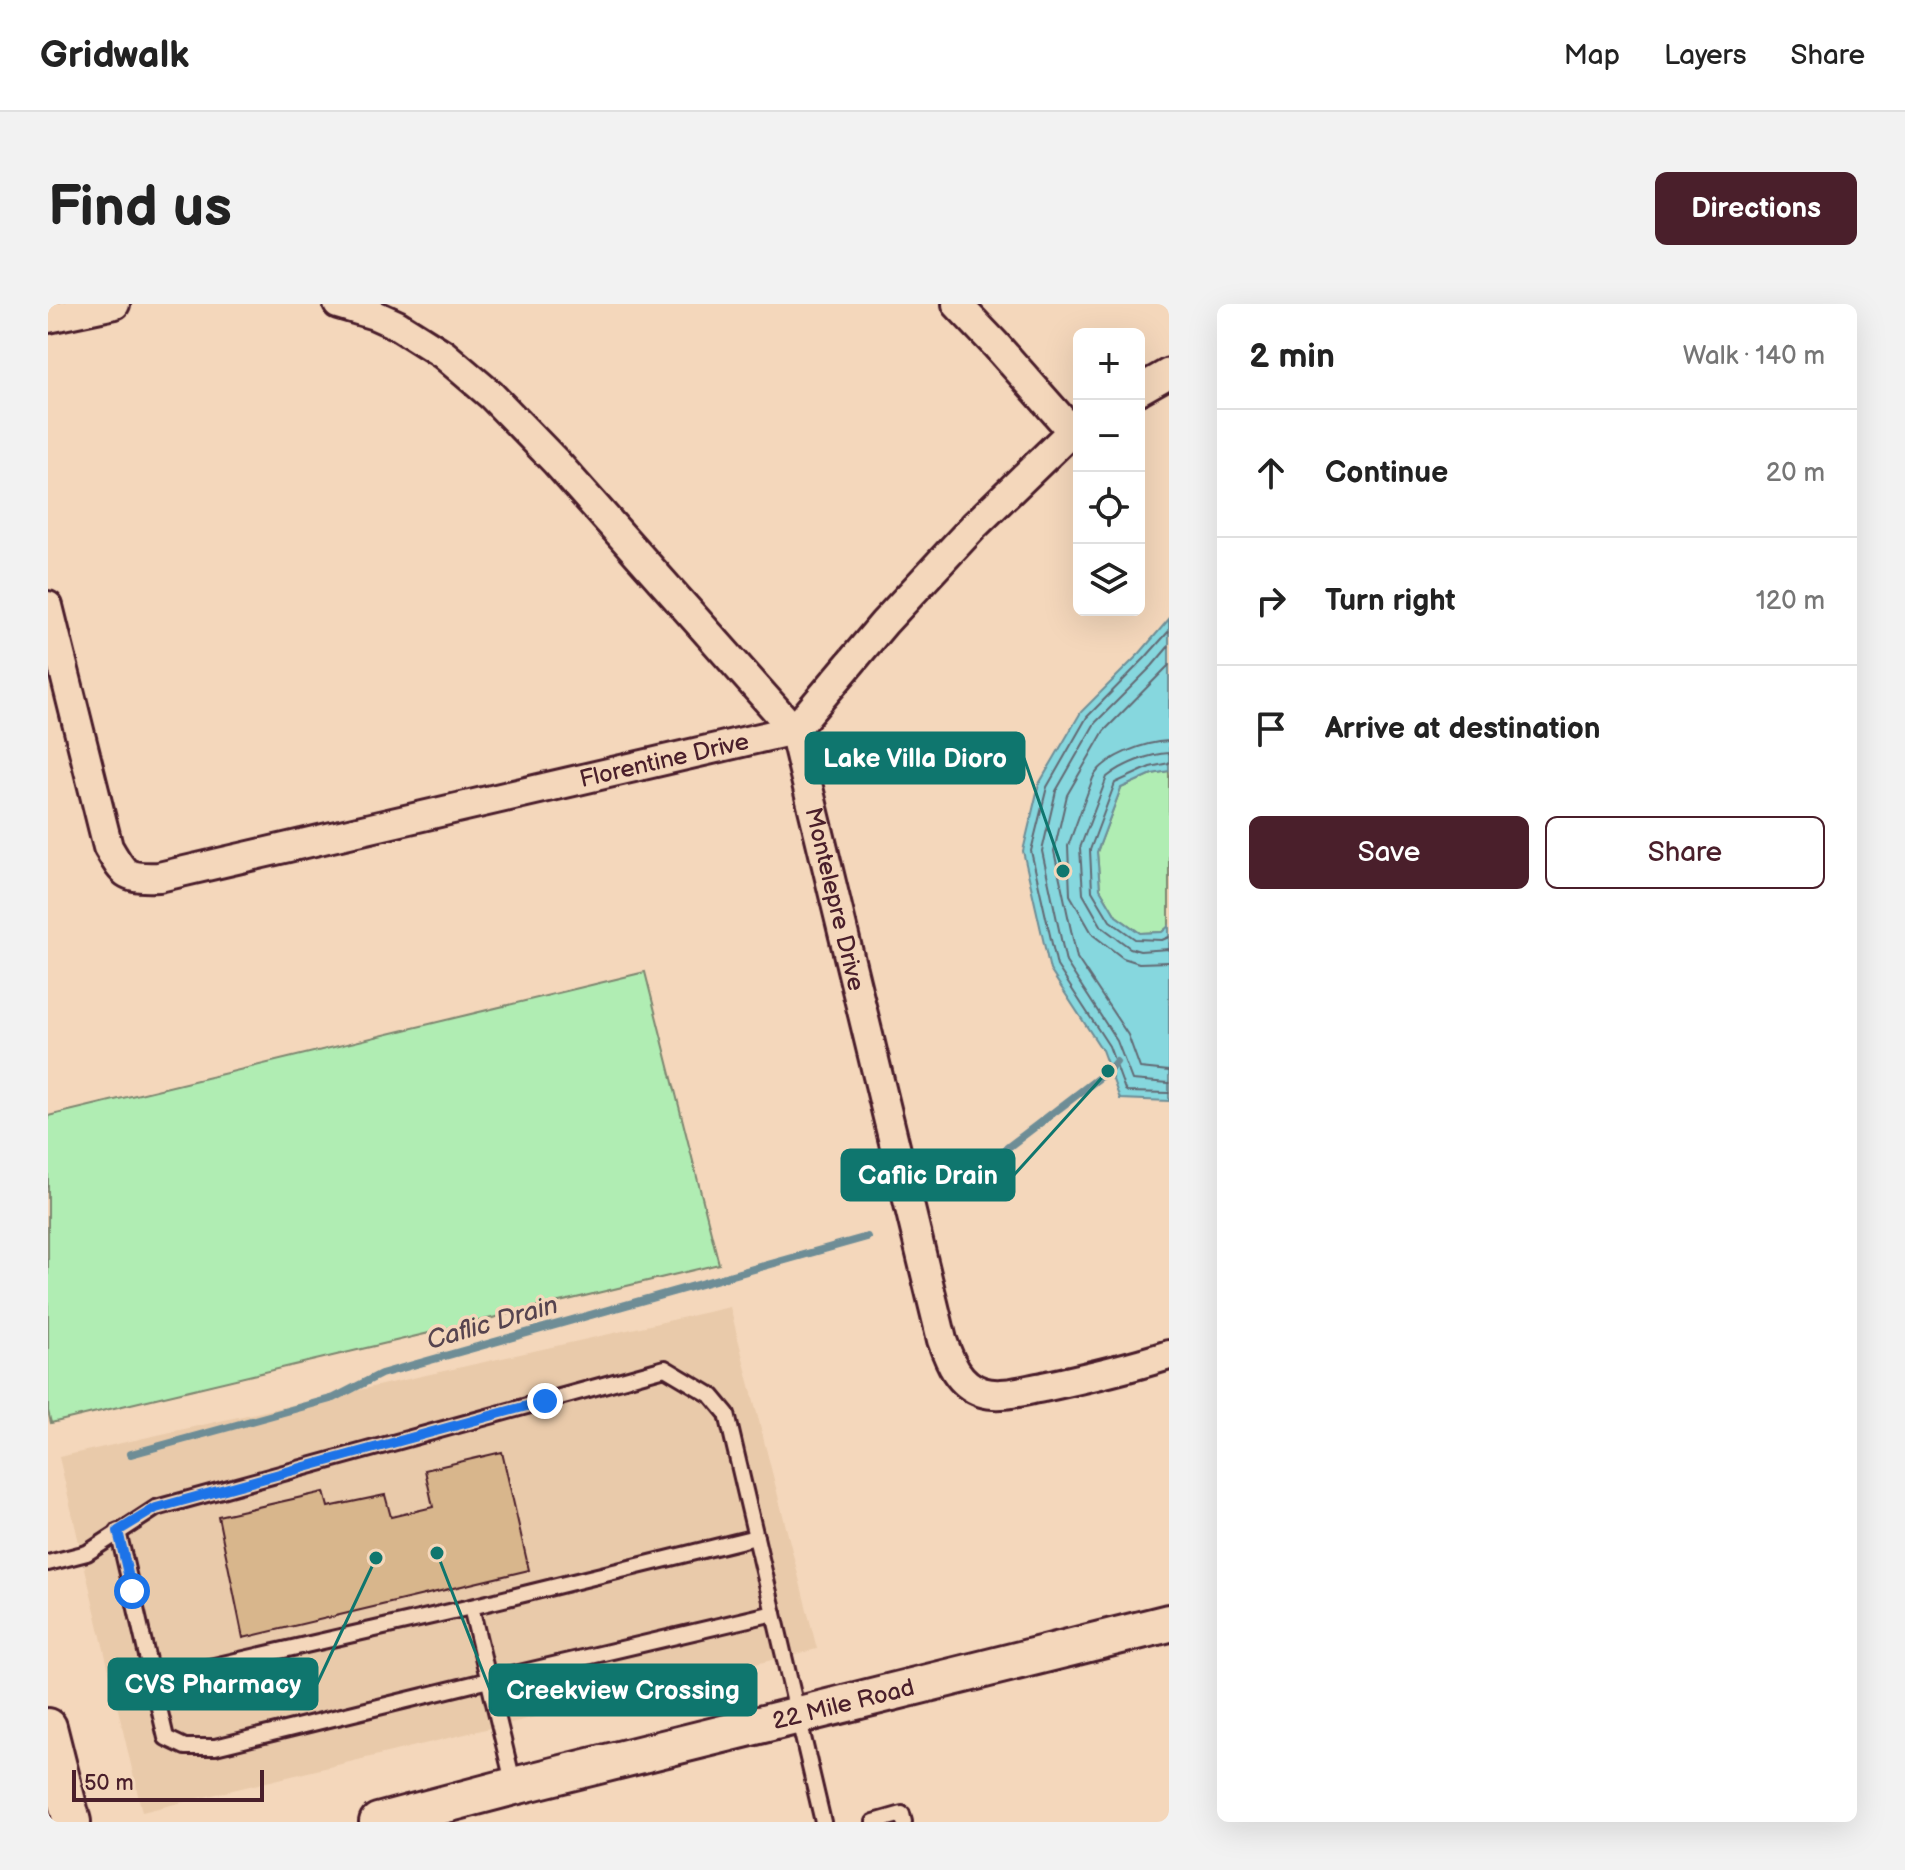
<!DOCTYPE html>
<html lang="en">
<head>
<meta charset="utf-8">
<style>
  :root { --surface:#fff; --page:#f2f2f2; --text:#222; --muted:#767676; --line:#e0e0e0; --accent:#4a1f2b }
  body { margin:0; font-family:"Balsamiq Sans",sans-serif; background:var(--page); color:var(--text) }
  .controls { position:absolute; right:24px; top:24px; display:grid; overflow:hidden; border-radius:12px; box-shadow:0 8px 32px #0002 }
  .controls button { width:72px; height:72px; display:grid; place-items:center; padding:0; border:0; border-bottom:2px solid var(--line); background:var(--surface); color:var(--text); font:40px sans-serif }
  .scale { position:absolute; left:24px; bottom:20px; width:192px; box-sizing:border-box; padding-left:8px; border:4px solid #4a1f2b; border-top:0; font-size:22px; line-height:28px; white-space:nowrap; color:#4a1f2b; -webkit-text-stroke:6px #f4d7bb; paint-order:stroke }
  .stop { position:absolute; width:24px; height:24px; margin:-18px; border:6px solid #1a73e8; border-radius:50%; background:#fff }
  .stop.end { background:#1a73e8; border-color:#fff; box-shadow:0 2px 8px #0008 }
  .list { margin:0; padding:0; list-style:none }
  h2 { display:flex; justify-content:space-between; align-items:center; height:104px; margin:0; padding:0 32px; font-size:34px }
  h2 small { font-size:26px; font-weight:400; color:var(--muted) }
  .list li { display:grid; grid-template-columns:52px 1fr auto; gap:24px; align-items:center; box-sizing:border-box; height:128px; padding:0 32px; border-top:2px solid var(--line) }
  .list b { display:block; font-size:30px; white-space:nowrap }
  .list em { font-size:26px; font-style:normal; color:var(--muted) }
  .actions { display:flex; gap:16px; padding:24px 32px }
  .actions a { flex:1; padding:18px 0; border:2px solid var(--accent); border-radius:12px; text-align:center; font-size:28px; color:var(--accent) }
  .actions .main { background:var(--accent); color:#fff }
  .icon { flex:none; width:44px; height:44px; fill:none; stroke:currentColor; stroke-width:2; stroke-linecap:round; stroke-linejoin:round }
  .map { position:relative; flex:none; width:1121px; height:1518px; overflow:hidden; border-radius:12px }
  header { display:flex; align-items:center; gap:48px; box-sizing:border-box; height:112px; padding:0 40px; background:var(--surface); border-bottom:2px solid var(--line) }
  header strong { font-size:38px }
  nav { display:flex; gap:44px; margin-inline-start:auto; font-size:28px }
  .intro { display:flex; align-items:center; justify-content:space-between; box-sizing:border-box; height:192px; padding:0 48px }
  h1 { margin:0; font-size:56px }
  .button { padding:20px 36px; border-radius:12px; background:var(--accent); color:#fff; font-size:28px; font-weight:700 }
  main { display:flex; gap:48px; padding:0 48px }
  aside { flex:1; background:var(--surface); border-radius:12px; box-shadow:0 8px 32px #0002 }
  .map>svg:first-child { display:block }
  .built { fill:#e9caaa }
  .green { fill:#b0edb3; stroke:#7d866f; stroke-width:2 }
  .water { fill:#86d7de; stroke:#6e8d96; stroke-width:2 }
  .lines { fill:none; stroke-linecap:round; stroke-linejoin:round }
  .shore { stroke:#626973; stroke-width:2 }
  .stream { stroke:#6e8d96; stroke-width:8 }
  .building { fill:#d8b68c; stroke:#4a1f2b; stroke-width:2 }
  .service-casing { stroke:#4a1f2b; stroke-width:20 }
  .minor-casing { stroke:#4a1f2b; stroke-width:34 }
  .tertiary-casing { stroke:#4a1f2b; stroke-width:42 }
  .service { stroke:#f4d7bb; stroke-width:14 }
  .minor { stroke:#f4d7bb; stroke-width:28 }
  .tertiary { stroke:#f4d7bb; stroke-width:36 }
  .route { stroke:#1a73e8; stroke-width:10 }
  .labels { text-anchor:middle; stroke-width:7; stroke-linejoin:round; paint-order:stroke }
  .street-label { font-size:24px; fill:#4a1f2b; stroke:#f4d7bb }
  .water-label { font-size:26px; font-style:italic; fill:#56444f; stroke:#f4d7bb }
  .leader { fill:none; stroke:#0f766e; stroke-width:3 }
  .callout-dot { fill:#0f766e; stroke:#f4d7bb; stroke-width:3 }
  .callout { fill:#0f766e; stroke:#0f766e; stroke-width:3 }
  .callout-label { font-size:26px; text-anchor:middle; font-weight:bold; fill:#fff }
</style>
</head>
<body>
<header>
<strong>Gridwalk</strong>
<nav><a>Map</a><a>Layers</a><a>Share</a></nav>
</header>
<div class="intro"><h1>Find us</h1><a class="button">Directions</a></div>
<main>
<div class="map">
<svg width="1121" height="1518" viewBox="0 0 1121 1518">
  <rect width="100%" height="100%" fill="#f4d7bb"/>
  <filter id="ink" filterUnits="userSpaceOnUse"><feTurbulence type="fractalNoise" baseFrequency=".0125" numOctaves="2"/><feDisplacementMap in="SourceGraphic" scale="16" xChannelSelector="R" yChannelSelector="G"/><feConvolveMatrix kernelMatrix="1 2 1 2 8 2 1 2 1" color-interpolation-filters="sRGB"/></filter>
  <g filter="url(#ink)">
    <path class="built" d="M682,1003L769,1345L94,1508L11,1153Z"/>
    <g class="green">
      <path d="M1121,467V622L1114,628L1092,629L1068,612L1052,585L1049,548L1073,484L1104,470Z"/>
      <path d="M597,668L671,960L3,1119L0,1107V812Z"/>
    </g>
    <path class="water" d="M1121,315V467L1104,470L1073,484L1049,548L1052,585L1068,612L1092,629L1114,628L1121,622V797L1072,795L1054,746L1002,666L975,547L991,480L1033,408L1092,349Z"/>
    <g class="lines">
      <g class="shore">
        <path d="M1121,327L1097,354L1039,413L999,483L983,547L1009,662L1061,742L1077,786L1080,788L1121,789"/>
        <path d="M1121,342L1104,362L1047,419L1008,487L994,547L1018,658L1069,737L1084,776L1121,779"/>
        <path d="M1121,361L1056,427L1019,491L1006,547L1029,654L1080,731L1092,764L1121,767"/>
        <path d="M1121,437C1097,438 1056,452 1045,474L1020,542L1022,591L1045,631L1075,654L1091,659L1121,658"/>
        <path d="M1121,449C1101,450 1075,460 1059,473L1032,544L1035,590L1054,623L1082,644L1092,647L1121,645"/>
        <path d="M1121,459L1102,463L1067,479L1042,546L1044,587L1062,617L1087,635L1114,636L1121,633"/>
      </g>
      <g class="stream">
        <path d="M917,876L1060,767L1068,758"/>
        <path d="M83,1150L286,1094L333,1070L819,933"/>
      </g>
    </g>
    <path class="building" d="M454,1148L481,1266L195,1334L170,1212L276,1188L280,1203L337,1191L343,1213L385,1203L377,1166Z"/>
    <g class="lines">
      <g class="service-casing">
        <g id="service">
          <path d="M70,1227L118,1434L137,1443H167L441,1376L726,1309"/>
          <path d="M0,1259L39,1249L108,1204L617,1064L664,1092L679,1110L775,1518"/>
          <path d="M423,1303L466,1482"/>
          <path d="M105,1376L423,1303L708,1233"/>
          <path d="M826,1518L854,1510L856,1518"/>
        </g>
      </g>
      <g class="minor-casing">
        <g id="minor">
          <path id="s1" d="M290,0L327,11L349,21L395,50L443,91L508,158L746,426L894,1036C902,1058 910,1080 934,1088C953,1094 977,1086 995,1083C1038,1074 1080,1064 1121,1051"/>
          <path d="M909,0L948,41L1024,127"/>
          <path d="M0,14L67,0"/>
          <path d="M1091,86L1121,69"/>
          <path id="s2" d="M0,302L60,543C77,572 77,574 111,573L746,426L836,319L926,222L1024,127L1031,123"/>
        </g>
      </g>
      <g class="tertiary-casing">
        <g id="tertiary">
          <path d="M0,1423L24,1518"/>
          <path id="s3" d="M330,1518L466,1482L1121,1319"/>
        </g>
      </g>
      <use href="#service" class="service"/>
      <use href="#minor" class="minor"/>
      <use href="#tertiary" class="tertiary"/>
    </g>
  </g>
  <g class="lines" filter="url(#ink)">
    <path class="route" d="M84,1287L70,1227L108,1204L497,1097"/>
  </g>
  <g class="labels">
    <g class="street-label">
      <text dy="8" stroke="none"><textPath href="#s2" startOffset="832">Florentine Drive</textPath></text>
      <text dy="8" stroke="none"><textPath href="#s1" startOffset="806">Montelepre Drive</textPath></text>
      <text dy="8" stroke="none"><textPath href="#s3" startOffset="480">22 Mile Road</textPath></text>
    </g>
    <g class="water-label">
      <text transform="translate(444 1018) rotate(-16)" y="9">Caflic Drain</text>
    </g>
  </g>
  <path class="leader" d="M1015 567L976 454M1060 767L966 871M328 1254L269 1380M389 1249L442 1386"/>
  <g class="callout-dot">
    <circle cx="1015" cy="567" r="8"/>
    <circle cx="1060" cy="767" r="8"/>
    <circle cx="328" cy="1254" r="8"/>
    <circle cx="389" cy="1249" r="8"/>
  </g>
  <g class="callout">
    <rect x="758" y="429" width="218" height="50" rx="8"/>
    <rect x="794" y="846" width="172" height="50" rx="8"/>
    <rect x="61" y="1355" width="208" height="50" rx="8"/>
    <rect x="442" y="1361" width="266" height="50" rx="8"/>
  </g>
  <g class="callout-label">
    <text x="867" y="463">Lake Villa Dioro</text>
    <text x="880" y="880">Caflic Drain</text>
    <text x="165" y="1389">CVS Pharmacy</text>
    <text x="575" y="1395">Creekview Crossing</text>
  </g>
</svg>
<div class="controls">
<button>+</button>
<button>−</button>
<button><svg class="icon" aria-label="locate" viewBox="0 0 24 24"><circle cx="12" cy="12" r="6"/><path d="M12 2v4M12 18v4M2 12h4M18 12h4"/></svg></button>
<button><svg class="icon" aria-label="layers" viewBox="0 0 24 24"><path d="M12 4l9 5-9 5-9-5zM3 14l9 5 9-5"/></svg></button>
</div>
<div class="scale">50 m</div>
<div class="stop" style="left:84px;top:1287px"></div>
<div class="stop end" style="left:497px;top:1097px"></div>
</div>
<aside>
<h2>2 min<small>Walk · 140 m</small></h2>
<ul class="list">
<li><svg class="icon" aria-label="ahead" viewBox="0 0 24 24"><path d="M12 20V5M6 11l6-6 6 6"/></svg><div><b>Continue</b></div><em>20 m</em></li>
<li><svg class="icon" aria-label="right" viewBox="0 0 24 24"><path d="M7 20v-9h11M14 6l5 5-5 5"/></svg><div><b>Turn right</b></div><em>120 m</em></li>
<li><svg class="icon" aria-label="arrive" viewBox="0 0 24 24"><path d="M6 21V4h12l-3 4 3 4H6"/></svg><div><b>Arrive at destination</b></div></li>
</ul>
<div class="actions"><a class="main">Save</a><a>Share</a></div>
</aside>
</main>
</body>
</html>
